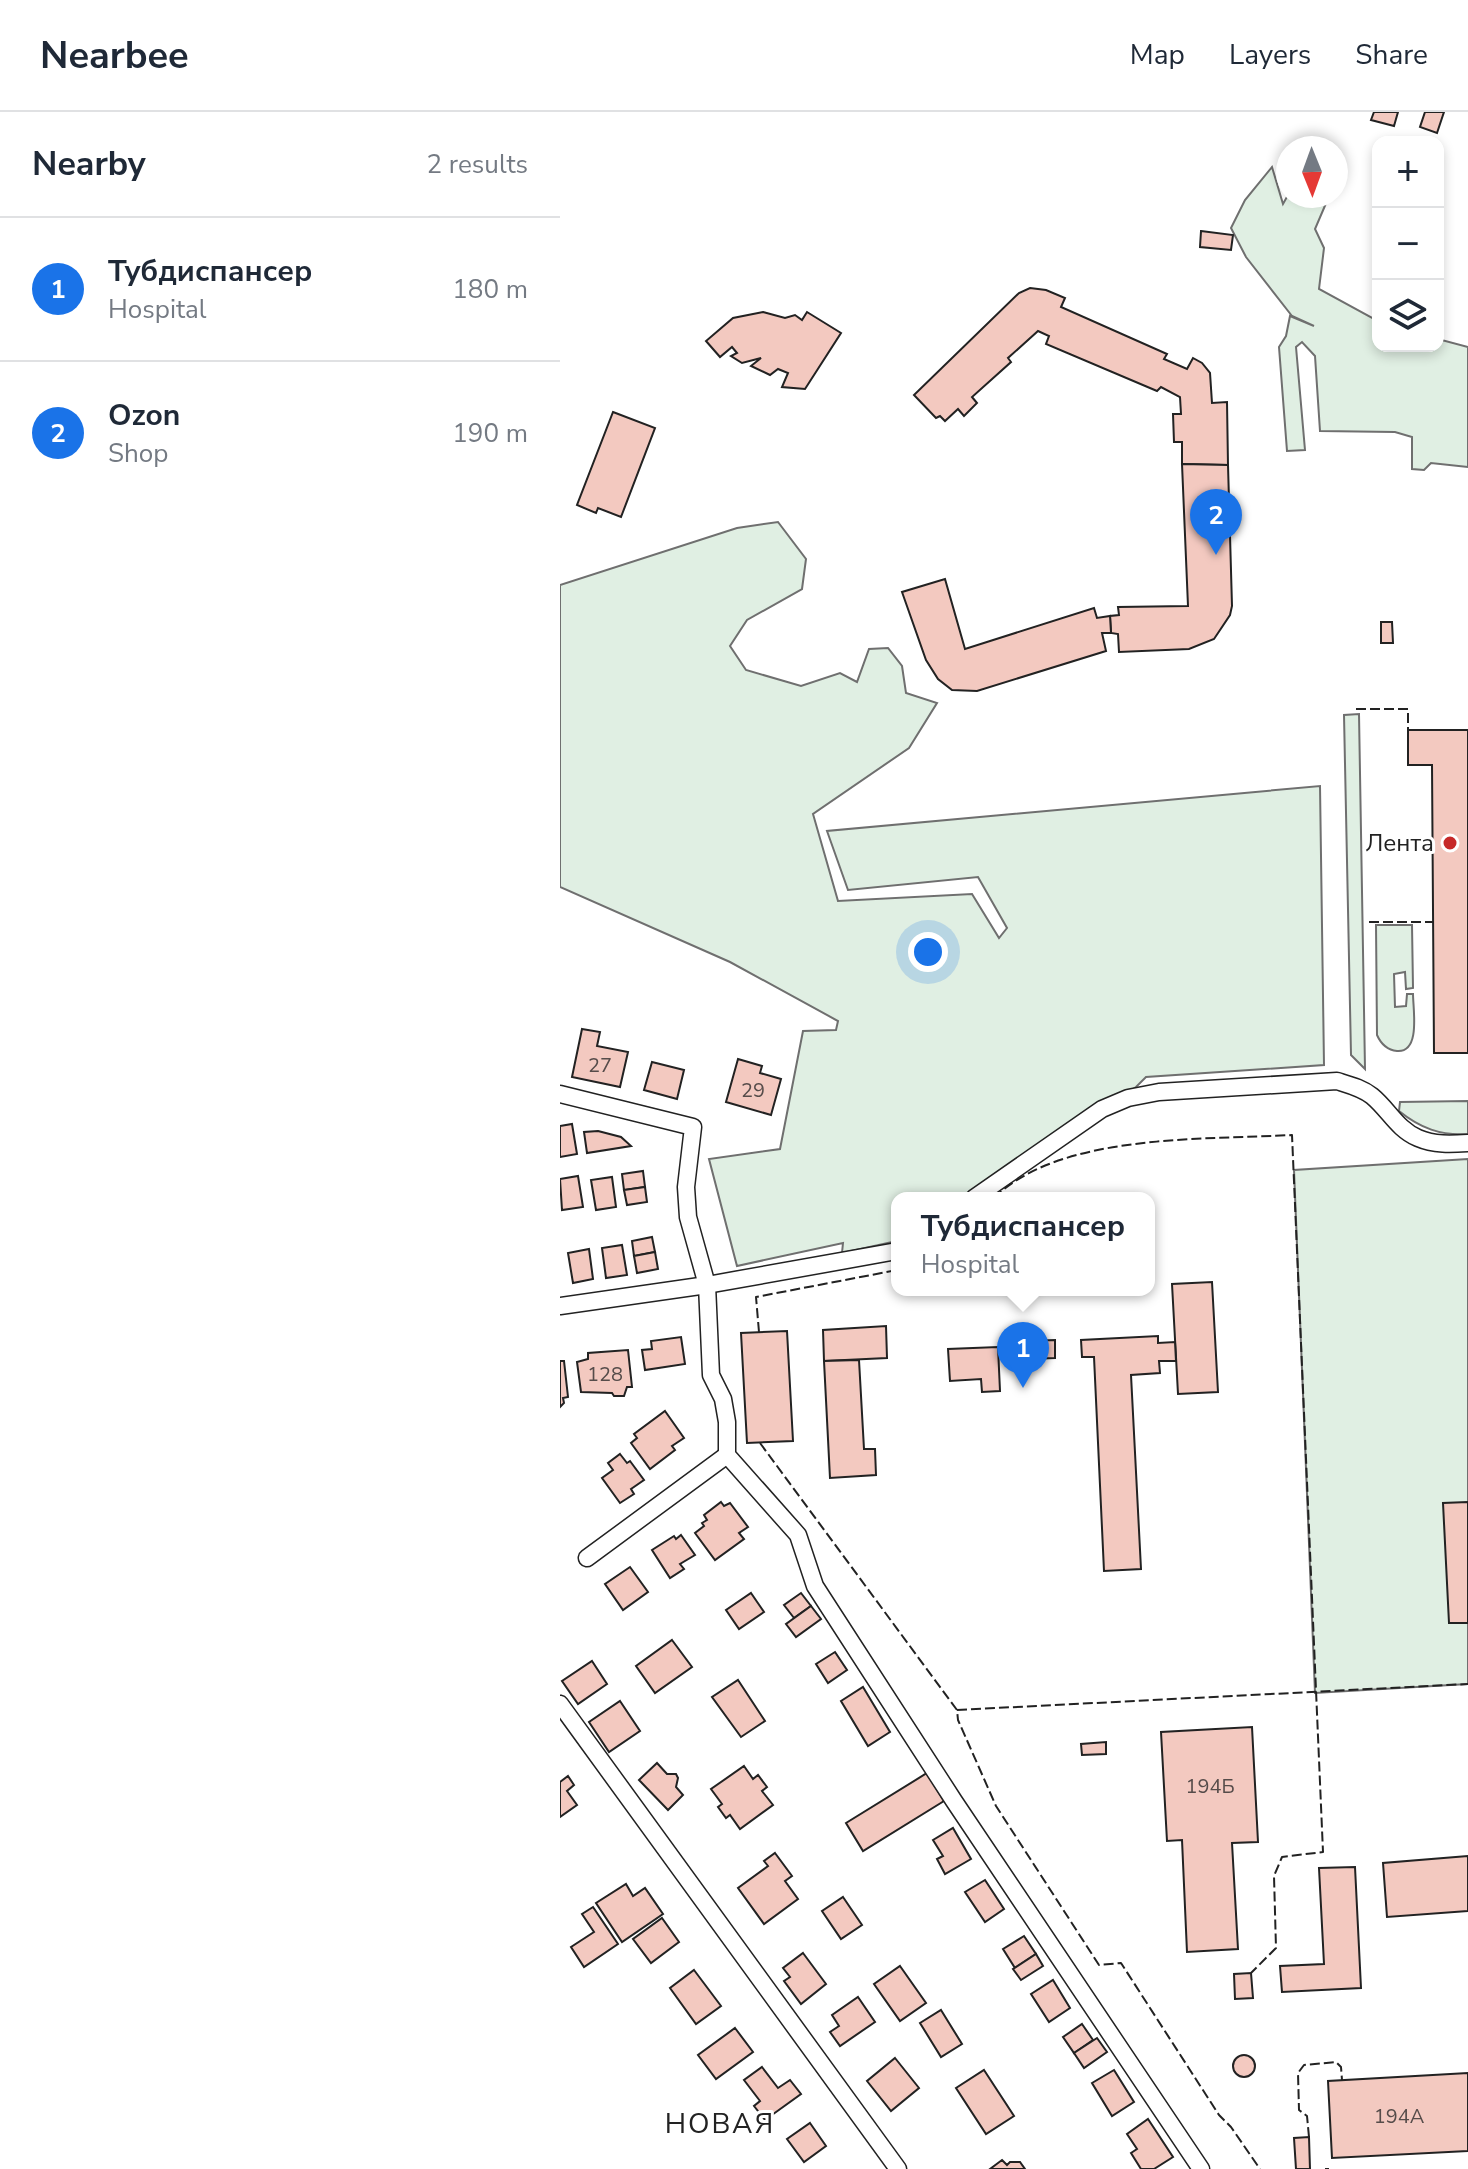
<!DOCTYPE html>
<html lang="en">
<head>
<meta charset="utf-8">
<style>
  :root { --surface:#fff; --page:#f2f2f3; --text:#1f2937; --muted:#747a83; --line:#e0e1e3; --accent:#1a73e8 }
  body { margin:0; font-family:"Nunito Sans",sans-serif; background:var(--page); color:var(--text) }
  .controls { position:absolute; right:24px; top:24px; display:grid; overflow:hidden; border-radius:16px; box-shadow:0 4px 12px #0003 }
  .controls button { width:72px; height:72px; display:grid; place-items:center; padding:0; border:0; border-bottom:2px solid var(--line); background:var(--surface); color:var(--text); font:40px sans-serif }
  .compass { position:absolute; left:716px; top:24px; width:72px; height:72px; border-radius:50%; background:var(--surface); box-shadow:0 4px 12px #0003; rotate:179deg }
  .you { position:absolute; left:368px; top:840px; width:28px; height:28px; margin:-20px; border:6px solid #fff; border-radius:50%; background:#1a73e8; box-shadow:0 0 0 12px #1a73e833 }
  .badge { display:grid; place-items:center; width:52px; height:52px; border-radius:50%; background:var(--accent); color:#fff; font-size:26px; font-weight:700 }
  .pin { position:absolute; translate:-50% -66px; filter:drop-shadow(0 2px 4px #0008) }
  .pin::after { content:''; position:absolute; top:42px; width:28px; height:24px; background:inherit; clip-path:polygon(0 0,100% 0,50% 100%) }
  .popup { position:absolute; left:331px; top:1080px; width:264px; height:104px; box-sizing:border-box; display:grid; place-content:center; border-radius:16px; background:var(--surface); filter:drop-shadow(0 2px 6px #0005); font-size:26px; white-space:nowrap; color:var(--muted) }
  .popup b { font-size:30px; color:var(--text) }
  .popup::after { content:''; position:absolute; left:50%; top:100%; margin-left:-16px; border:16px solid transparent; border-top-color:var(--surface) }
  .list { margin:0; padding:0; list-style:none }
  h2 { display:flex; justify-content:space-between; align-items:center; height:104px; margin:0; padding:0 32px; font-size:34px }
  h2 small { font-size:26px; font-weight:400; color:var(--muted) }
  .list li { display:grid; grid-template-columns:52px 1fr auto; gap:24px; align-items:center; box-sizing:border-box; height:144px; padding:0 32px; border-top:2px solid var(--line) }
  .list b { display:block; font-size:30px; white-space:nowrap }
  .list p { margin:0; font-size:26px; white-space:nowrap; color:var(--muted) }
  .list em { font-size:26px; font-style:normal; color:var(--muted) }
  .icon { flex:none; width:44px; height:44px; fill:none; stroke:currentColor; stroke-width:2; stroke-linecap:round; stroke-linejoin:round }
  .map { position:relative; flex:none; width:908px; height:2057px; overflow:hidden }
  header { display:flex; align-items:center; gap:48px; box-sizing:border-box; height:112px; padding:0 40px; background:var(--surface); border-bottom:2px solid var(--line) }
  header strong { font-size:38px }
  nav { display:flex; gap:44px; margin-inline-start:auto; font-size:28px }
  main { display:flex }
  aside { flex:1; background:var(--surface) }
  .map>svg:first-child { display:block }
  .green { fill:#e0efe3; stroke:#6f6f6f; stroke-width:2 }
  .building { fill:#f3c9c0; stroke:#222; stroke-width:2 }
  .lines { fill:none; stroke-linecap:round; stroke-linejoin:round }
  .street-casing { stroke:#222; stroke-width:19 }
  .street { stroke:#fff; stroke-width:16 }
  .fence { stroke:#222; stroke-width:2; stroke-dasharray:10 4; stroke-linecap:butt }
  .poi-dot { fill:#c62828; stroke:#fff; stroke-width:3 }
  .labels { text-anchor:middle; stroke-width:6; stroke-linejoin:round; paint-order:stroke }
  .number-label { font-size:20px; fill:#564c4a }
  .poi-label { font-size:24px; fill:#222; stroke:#fff; text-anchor:end }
  .quarter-label { font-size:28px; letter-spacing:2px; fill:#222; stroke:#fff }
</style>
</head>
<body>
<header>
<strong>Nearbee</strong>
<nav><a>Map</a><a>Layers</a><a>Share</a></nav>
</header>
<main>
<aside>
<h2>Nearby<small>2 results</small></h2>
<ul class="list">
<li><span class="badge">1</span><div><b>Тубдиспансер</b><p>Hospital</p></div><em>180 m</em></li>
<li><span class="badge">2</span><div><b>Ozon</b><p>Shop</p></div><em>190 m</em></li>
</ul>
</aside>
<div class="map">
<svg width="908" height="2057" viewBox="0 0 908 2057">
  <rect width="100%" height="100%" fill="#fff"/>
  <g class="green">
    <path d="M712,55L723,92L728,83L764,84L767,89L755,117L764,136L759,177L818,209V234H878V227L908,235V355L871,351L864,358L852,357V325L835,320L760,319L755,244L742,230L736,235L745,338L727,339L719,235L726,224L730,204L754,214L732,204L686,145L671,116L685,88Z"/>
    <path d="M218,410L246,447L242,477L187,508L170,534L186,558L241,574L280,561L297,570L309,537L328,536L342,554L346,581L377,591L349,636L253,702L278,789L412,782L439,826L447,816L418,765L288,778L267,719L760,674L764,953L586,965L576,975L412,1086H337V1129L282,1141L283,1131L177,1154L149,1047L220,1037L243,919L276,918L278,909L170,850L0,775V473L177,416Z"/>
    <path d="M799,602L805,957L791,943L784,603Z"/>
    <path d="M816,813H852L853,876L846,877L845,860L834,862L835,895L846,894L847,882H853C853,897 861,941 837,939C827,938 821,932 817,923Z"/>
    <path d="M908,989V1022C881,1024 860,1016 839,999L840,990Z"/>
    <path d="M908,1047V1572L755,1581L734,1058Z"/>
  </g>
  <g class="building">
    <path d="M814,0H838L834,14L811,8Z"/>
    <path d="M865,0H884L877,21L860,15Z"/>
    <path d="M641,119L673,123L671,138L640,135Z"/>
    <path d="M470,176L486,178L505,186L501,195L607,242L604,247L627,257L633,246L642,251L650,261L652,291L667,290L668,353L622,352V330H614L613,302H621L620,285L601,275L597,279L486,232L489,224L478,219L448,246L451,250L412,285L417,291L404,304L398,297L385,309L380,304L376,306L354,283L459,181Z"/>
    <path d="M203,200L225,206L235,203L242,208L247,200L281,221L245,277L222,275L228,261L218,257L210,263L191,254L201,246L182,251L171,244L177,241L172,235L160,245L146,229L173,206Z"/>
    <path d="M53,300L95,316L61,405L38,396L36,401L17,393Z"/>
    <path d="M622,352L668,353L672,494L670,503L654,527L629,537L559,540L558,522L551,521L550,504L559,503L558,495L628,494Z"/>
    <path d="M385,467L405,537L534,496L537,506L550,504L551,521H542L546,539L417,579L392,578L378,567L366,548L342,480Z"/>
    <path d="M821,510H832L833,531H821Z"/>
    <path d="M848,618H908V941H874L872,653H848Z"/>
    <path d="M22,917L40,920L37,934L68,940L60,975L12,965Z"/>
    <path d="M178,947L202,954L200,961L221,967L211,1003L166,990Z"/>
    <path d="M92,950L124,958L117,987L84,978Z"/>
    <path d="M12,1012L17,1042L0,1045V1014Z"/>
    <path d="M38,1019L61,1025L71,1034L27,1041L24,1020Z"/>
    <path d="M83,1059L85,1075L64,1078L62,1062Z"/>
    <path d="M18,1064L23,1095L2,1098L0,1067Z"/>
    <path d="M52,1065L56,1095L36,1098L31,1068Z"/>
    <path d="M85,1075L87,1090L67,1093L64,1078Z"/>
    <path d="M92,1125L95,1140L74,1144L72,1129Z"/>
    <path d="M62,1133L67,1163L46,1166L42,1136Z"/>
    <path d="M29,1137L33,1167L13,1171L8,1141Z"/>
    <path d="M95,1140L98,1157L77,1161L74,1144Z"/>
    <path d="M652,1170L658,1280L618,1282L612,1172Z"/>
    <path d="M326,1214L327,1246L264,1249L263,1218Z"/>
    <path d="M227,1219L233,1329L187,1331L181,1221Z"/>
    <path d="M598,1224V1231L615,1230L616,1249H599L600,1261L571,1263L581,1457L544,1459L534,1245H522L521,1228Z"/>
    <path d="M121,1225L125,1252L85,1258L82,1238L92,1237L91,1229Z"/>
    <path d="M495,1228V1246L467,1247L466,1229Z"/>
    <path d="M438,1235L440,1279L422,1280L421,1267L390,1269L388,1237Z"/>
    <path d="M68,1238L72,1275H67L64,1284H54L52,1281L21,1280L17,1250L28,1247V1241Z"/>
    <path d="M299,1248L304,1337H315L316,1363L270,1366L264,1249Z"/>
    <path d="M0,1249H4L8,1285L3,1286L4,1291L0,1295Z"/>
    <path d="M105,1299L124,1326L112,1334L115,1338L90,1357L71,1331L77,1326L74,1322Z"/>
    <path d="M60,1342L67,1351L70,1349L84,1368L71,1377L74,1382L60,1391L42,1366L53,1358L48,1351Z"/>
    <path d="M161,1390L164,1394L170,1391L188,1415L179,1421L184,1427L155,1448L135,1421L144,1414L142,1411L147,1408L144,1403Z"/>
    <path d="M908,1390V1511H889L883,1391Z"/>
    <path d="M121,1423L135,1443L120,1452L124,1457L110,1466L92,1438L114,1424L116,1427Z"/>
    <path d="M70,1455L88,1480L63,1498L45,1472Z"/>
    <path d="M191,1481L204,1500L179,1517L166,1498Z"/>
    <path d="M241,1481L251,1494L234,1506L224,1493Z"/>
    <path d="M251,1494L261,1507L236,1525L226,1512Z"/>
    <path d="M112,1528L132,1555L95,1581L76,1554Z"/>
    <path d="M275,1540L287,1558L268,1571L256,1552Z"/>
    <path d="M32,1549L47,1572L18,1592L2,1569Z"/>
    <path d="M178,1568L205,1609L181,1625L152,1585Z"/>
    <path d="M303,1575L330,1620L308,1634L281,1589Z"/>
    <path d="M60,1589L80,1619L49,1640L29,1610Z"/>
    <path d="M692,1615L698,1730L672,1731L678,1837L627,1840L622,1728L607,1729L601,1620Z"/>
    <path d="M546,1630V1642L522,1643L521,1632Z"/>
    <path d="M97,1651L107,1662H116L118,1666L116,1675L123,1683L108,1698L79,1668Z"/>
    <path d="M184,1654L193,1667L198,1663L207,1675L202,1679L213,1693L180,1717L170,1703L166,1706L158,1695L162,1692L151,1677Z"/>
    <path d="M367,1661L384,1689L303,1739L286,1711Z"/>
    <path d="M8,1664L14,1673L7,1679L17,1693L0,1705V1670Z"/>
    <path d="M393,1716L411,1747L385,1762L377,1747L383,1744L373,1728Z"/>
    <path d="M215,1741L232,1764L225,1769L238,1787L204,1812L178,1776L208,1754L204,1749Z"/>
    <path d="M908,1744V1799L827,1805L823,1751Z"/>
    <path d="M795,1755L801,1876L722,1880L720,1854L764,1852L759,1756Z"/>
    <path d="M425,1768L444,1797L425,1810L405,1780Z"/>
    <path d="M66,1772L73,1784L85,1776L103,1802L62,1830L36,1791Z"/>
    <path d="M283,1785L302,1813L281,1827L262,1799Z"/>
    <path d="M33,1795L58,1832L24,1855L11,1835L34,1820L22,1802Z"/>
    <path d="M102,1806L119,1830L91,1851L73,1827Z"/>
    <path d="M464,1824L476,1842L455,1856L443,1837Z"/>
    <path d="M243,1841L266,1872L241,1892L224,1869L230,1865L223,1856Z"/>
    <path d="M476,1842L483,1854L461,1868L453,1857Z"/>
    <path d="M340,1854L366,1891L340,1909L314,1872Z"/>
    <path d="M134,1858L161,1894L136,1912L110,1876Z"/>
    <path d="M691,1861L693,1886L675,1887L674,1862Z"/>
    <path d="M493,1868L510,1896L489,1910L471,1882Z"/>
    <path d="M298,1885L315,1910L280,1934L270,1920L279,1914L272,1903Z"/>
    <path d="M381,1898L402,1932L381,1945L360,1911Z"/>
    <path d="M522,1912L533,1928L514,1941L503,1925Z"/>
    <path d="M175,1916L193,1940L156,1967L138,1943Z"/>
    <path d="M537,1926L547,1940L524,1956L514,1941Z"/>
    <circle cx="684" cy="1954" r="11"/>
    <path d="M335,1946L359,1976L331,1999L307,1969Z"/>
    <path d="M202,1955L218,1976L230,1968L241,1982L205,2008L194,1994L200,1989L184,1968Z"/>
    <path d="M424,1958L454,2004L426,2022L396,1976Z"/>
    <path d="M554,1958L574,1990L552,2004L532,1971Z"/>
    <path d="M908,1961V2039L772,2046L768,1969Z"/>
    <path d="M588,2007L613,2045L594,2057H581L571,2041L577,2037L567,2022Z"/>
    <path d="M250,2011L266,2034L244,2050L227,2027Z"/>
    <path d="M749,2025L750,2057H736L734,2026Z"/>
    <path d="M442,2048L447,2053L450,2050H460L465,2057H430Z"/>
  </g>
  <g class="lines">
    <g class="street-casing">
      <g id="street">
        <path d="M0,982L133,1015L126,1075L128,1105L147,1173L151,1263L163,1287L167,1310V1343L238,1423L255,1474L394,1689L641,2057"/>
        <path d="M414,1086L542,997L568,986L599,980L777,969C790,973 802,976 812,984C829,998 837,1017 858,1026C874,1033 891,1032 908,1031"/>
        <path d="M0,1194L147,1173L337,1139"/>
        <path d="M27,1446L167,1343"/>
        <path d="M0,1592L338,2057"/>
      </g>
    </g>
    <use href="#street" class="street"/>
    <g class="fence">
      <path d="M796,597H848V618"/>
      <path d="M809,810H873"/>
      <path d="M434,1086C500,1021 644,1028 732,1023L763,1740L722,1745L714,1764L716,1836L691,1861"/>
      <path d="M199,1220L196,1185L337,1158"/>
      <path d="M200,1331L397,1598L398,1608L436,1694L539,1853L561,1851L659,2003L671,2015L700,2057"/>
      <path d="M397,1598L908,1572"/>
      <path d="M749,2025L747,2004L739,1998L738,1961L744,1953L776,1950L781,1955L782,1968"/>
      <path d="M765,2057H769"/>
    </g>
  </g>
  <circle class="poi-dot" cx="890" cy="731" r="8"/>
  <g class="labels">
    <g class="number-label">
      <text x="40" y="960">27</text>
      <text x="193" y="985">29</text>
      <text x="45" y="1269">128</text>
      <text x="650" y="1681">194Б</text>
      <text x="839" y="2011">194А</text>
    </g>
    <g class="poi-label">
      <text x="874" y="739">Лента</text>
    </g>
    <g class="quarter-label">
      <text x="160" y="2021">НОВАЯ</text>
    </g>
  </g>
</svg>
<div class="controls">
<button>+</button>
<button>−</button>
<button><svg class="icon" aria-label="layers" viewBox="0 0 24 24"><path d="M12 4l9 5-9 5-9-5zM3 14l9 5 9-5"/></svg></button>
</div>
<svg class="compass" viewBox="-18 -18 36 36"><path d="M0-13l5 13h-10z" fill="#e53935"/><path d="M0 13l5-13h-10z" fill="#747a83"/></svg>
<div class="you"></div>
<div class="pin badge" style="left:463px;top:1276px">1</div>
<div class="popup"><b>Тубдиспансер</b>Hospital</div>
<div class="pin badge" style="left:656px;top:443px">2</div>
</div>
</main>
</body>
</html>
